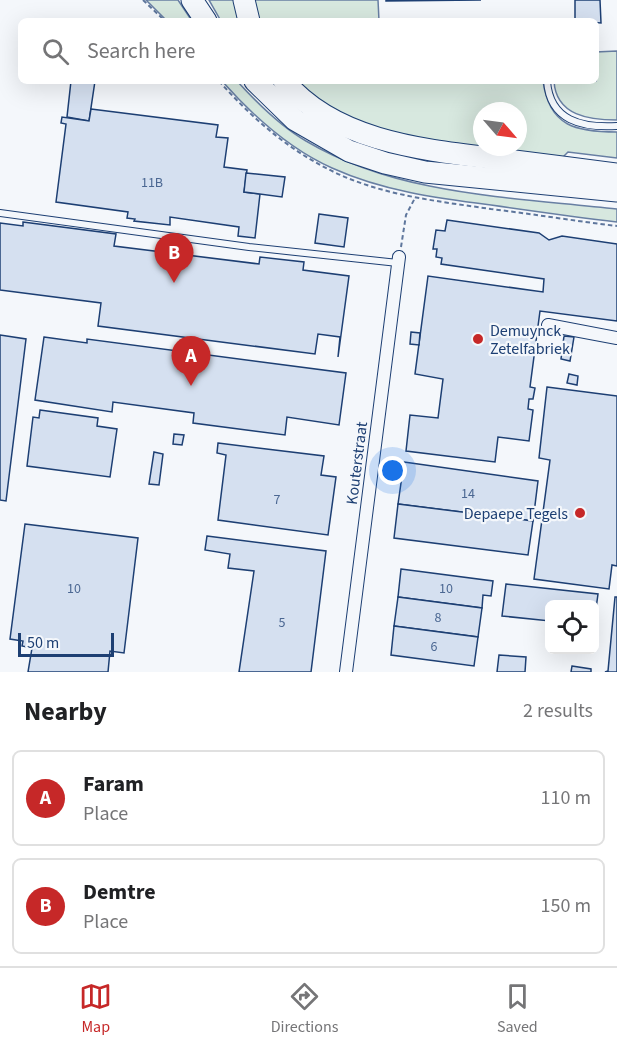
<!DOCTYPE html>
<html lang="en">
<head>
<meta charset="utf-8">
<style>
  :root { --surface:#fff; --page:#f6f6f6; --text:#202124; --muted:#757577; --line:#e0e0e0; --accent:#c62828 }
  body { margin:0; font-family:"Source Sans 3",sans-serif; background:var(--page); color:var(--text) }
  .controls { position:absolute; right:18px; bottom:18px; display:grid; overflow:hidden; border-radius:9px; box-shadow:0 6px 24px #0002 }
  .controls button { width:54px; height:54px; display:grid; place-items:center; padding:0; border:0; border-bottom:2px solid var(--line); background:var(--surface); color:var(--text); font:30px sans-serif }
  .compass { position:absolute; left:473px; top:102px; width:54px; height:54px; border-radius:50%; background:var(--surface); box-shadow:0 6px 24px #0002; rotate:118deg }
  .scale { position:absolute; left:18px; bottom:15px; width:96px; box-sizing:border-box; padding-left:6px; border:3px solid #1d3f73; border-top:0; font-size:16px; line-height:21px; white-space:nowrap; color:#1d3f73; -webkit-text-stroke:4px #f4f7fb; paint-order:stroke }
  .you { position:absolute; left:393px; top:471px; width:21px; height:21px; margin:-15px; border:4px solid #fff; border-radius:50%; background:#1a73e8; box-shadow:0 0 0 9px #1a73e833 }
  .badge { display:grid; place-items:center; width:39px; height:39px; border-radius:50%; background:var(--accent); color:#fff; font-size:20px; font-weight:700 }
  .pin { position:absolute; translate:-50% -50px; filter:drop-shadow(0 2px 3px #0008) }
  .pin::after { content:''; position:absolute; top:32px; width:21px; height:18px; background:inherit; clip-path:polygon(0 0,100% 0,50% 100%) }
  .list { margin:0; padding:0; list-style:none }
  h2 { display:flex; justify-content:space-between; align-items:center; height:78px; margin:0; padding:0 24px; font-size:26px }
  h2 small { font-size:20px; font-weight:400; color:var(--muted) }
  .list li { display:grid; grid-template-columns:39px 1fr auto; gap:18px; align-items:center; box-sizing:border-box; height:96px; margin:0 12px 12px; padding:0 12px; border:2px solid var(--line); border-radius:9px }
  .list b { display:block; font-size:22px; white-space:nowrap }
  .list p { margin:0; font-size:20px; white-space:nowrap; color:var(--muted) }
  .list em { font-size:20px; font-style:normal; color:var(--muted) }
  .icon { flex:none; width:33px; height:33px; fill:none; stroke:currentColor; stroke-width:2; stroke-linecap:round; stroke-linejoin:round }
  .map { position:relative; flex:none; width:617px; height:672px; overflow:hidden }
  .search { position:absolute; background:var(--surface); box-shadow:0 6px 24px #0002; left:18px; right:18px; top:18px; height:66px; display:flex; align-items:center; gap:15px; box-sizing:border-box; padding:0 21px; border-radius:9px; color:var(--muted); font-size:22px }
  .sheet { height:294px; background:var(--surface) }
  nav { display:flex; justify-content:space-around; align-items:center; box-sizing:border-box; height:84px; border-top:2px solid var(--line); background:var(--surface); font-size:16px; color:var(--muted) }
  nav a { display:grid; justify-items:center; gap:3px }
  nav .on { color:var(--accent) }
  .map>svg:first-child { display:block }
  .green { fill:#d7e8df; stroke:#687fa3; stroke-width:1.5; fill-rule:evenodd }
  .building { fill:#d5e0f0; stroke:#1d3f73; stroke-width:1.5 }
  .lines { fill:none; stroke-linecap:round; stroke-linejoin:round }
  .lane-casing { stroke:#1d3f73; stroke-width:8 }
  .street-casing { stroke:#1d3f73; stroke-width:14 }
  .highway-casing { stroke:#1d3f73; stroke-width:23 }
  .path { stroke:#5e769c; stroke-width:2; stroke-dasharray:4.5 3; stroke-linecap:butt }
  .lane { stroke:#f4f7fb; stroke-width:6 }
  .street { stroke:#f4f7fb; stroke-width:12 }
  .highway { stroke:#f4f7fb; stroke-width:21 }
  .poi-dot { fill:#c62828; stroke:#f4f7fb; stroke-width:2 }
  .labels { text-anchor:middle; stroke-width:4.5; stroke-linejoin:round; paint-order:stroke }
  .number-label { font-size:14px; fill:#4b6792 }
  .poi-label { font-size:16px; fill:#1d3f73; stroke:#f4f7fb; text-anchor:start }
  .street-label { font-size:16px; fill:#1d3f73; stroke:#f4f7fb }
</style>
</head>
<body>
<div class="map">
<svg width="617" height="672" viewBox="0 0 617 672">
  <rect width="100%" height="100%" fill="#f4f7fb"/>
  <g class="green">
    <path d="M146,0H178L192,21H167Z"/>
    <path d="M209,0H236L240,21H221Z"/>
    <path d="M252,0H378L379,21H257Z"/>
    <path d="M617,51V120C590,120 556,116 554,81H596V52Z"/>
    <path d="M222,81H237C257,103 280,126 306,141C399,196 512,197 617,209V222C575,217 533,211 491,205C436,198 383,191 332,168C289,149 253,116 222,81Z"/>
    <path d="M293,81H543C549,127 577,132 617,132V158L568,152L562,158C490,149 398,148 333,112C319,104 306,91 293,81ZM482,111H518V147H482Z"/>
  </g>
  <g class="building">
    <path d="M386,0H481L386,1Z"/>
    <path d="M575,0H600L601,23L575,21Z"/>
    <path d="M71,81H95L89,121L67,117Z"/>
    <path d="M91,109L218,125L216,137L228,138L224,167L247,170L244,192L260,194L255,238L238,236L239,227L170,217V225L134,221L135,219L127,218L128,212L56,202L66,124L61,123L62,117L89,121Z"/>
    <path d="M246,173L285,177L282,197L244,192Z"/>
    <path d="M319,214L348,218L344,247L315,243Z"/>
    <path d="M447,220L539,233L549,240L562,236L617,244V321L540,311L530,387L535,388L533,399H529L528,409L533,410L529,441L498,437L495,462L406,451L410,415L438,418L443,379L415,374L428,276L543,292L544,279L441,264L442,258L436,257L437,249H433L436,230L445,231Z"/>
    <path d="M23,222L116,234L114,246L259,264L260,257L304,262L303,270L349,276L338,357L340,337L318,334L315,354L98,326L101,303L0,290V223L23,226Z"/>
    <path d="M411,332L420,333L419,345L410,344Z"/>
    <path d="M0,335L26,339L6,501L0,500Z"/>
    <path d="M564,336L574,337L570,361L561,359Z"/>
    <path d="M44,337L87,343V339L346,373L339,425L287,417L285,435L193,423L194,413L113,402L112,412L35,400Z"/>
    <path d="M569,374L578,376L577,385L567,383Z"/>
    <path d="M547,387L617,396V566L612,565L609,589L534,579L550,460L539,458Z"/>
    <path d="M40,410L98,418L97,426L117,429L110,477L27,466L33,417L39,418Z"/>
    <path d="M174,434L184,435L182,445L173,444Z"/>
    <path d="M218,443L324,456L321,475L336,477L328,535L218,520L226,455L217,453Z"/>
    <path d="M154,452L163,454L159,485L149,484Z"/>
    <path d="M404,462L538,481L533,521L398,504Z"/>
    <path d="M398,504L533,521L528,555L394,538Z"/>
    <path d="M25,524L138,538L124,653L110,651L108,672H28L32,648L22,646L23,641L10,639Z"/>
    <path d="M207,536L326,551L311,672H239L254,571L228,568L230,554L205,550Z"/>
    <path d="M401,569L493,581L491,596L483,595L482,608L398,597Z"/>
    <path d="M506,584L598,594L594,623V604H550V621L502,616Z"/>
    <path d="M398,597L482,608L478,637L394,626Z"/>
    <path d="M615,597H617V672H605L608,671Z"/>
    <path d="M394,626L478,637L474,666L391,655Z"/>
    <path d="M499,655L526,657L525,672H497Z"/>
    <path d="M572,666L591,669V672H571Z"/>
  </g>
  <g class="lines">
    <g class="lane-casing">
      <g id="lane">
        <path d="M547,81C550,121 582,128 617,126"/>
        <path d="M0,213L249,247L398,263"/>
      </g>
    </g>
    <g class="street-casing">
      <g id="street">
        <path d="M548,325L617,338"/>
        <path d="M346,672L399,257"/>
      </g>
    </g>
    <g class="highway-casing">
      <g id="highway">
        <path d="M192,0L206,21"/>
        <path d="M244,0L249,21"/>
        <path d="M255,81L295,120L349,151L385,163L425,172L617,191"/>
        <path d="M284,81C335,142 424,150 499,159C538,164 578,169 617,174"/>
      </g>
    </g>
    <g class="path">
      <path d="M143,0L165,21"/>
      <path d="M219,81C250,116 286,148 328,169C378,195 436,201 491,209C533,214 575,221 617,226"/>
      <path d="M401,247L406,215L415,198"/>
    </g>
    <use href="#lane" class="lane"/>
    <use href="#street" class="street"/>
    <use href="#highway" class="highway"/>
  </g>
  <g class="poi-dot">
    <circle cx="478" cy="339" r="6"/>
    <circle cx="580" cy="513" r="6"/>
  </g>
  <g class="labels">
    <g class="number-label">
      <text x="152" y="187">11B</text>
      <text x="468" y="498">14</text>
      <text x="277" y="504">7</text>
      <text x="74" y="593">10</text>
      <text x="446" y="593">10</text>
      <text x="438" y="622">8</text>
      <text x="282" y="627">5</text>
      <text x="434" y="651">6</text>
    </g>
    <g class="poi-label">
      <text x="490" y="336">Demuynck<tspan x="490" dy="18">Zetelfabriek</tspan></text>
      <text x="568" y="519" text-anchor="end">Depaepe Tegels</text>
    </g>
    <g class="street-label">
      <text transform="translate(356 463) rotate(-83)" y="6">Kouterstraat</text>
    </g>
  </g>
</svg>
<div class="controls">
<button><svg class="icon" aria-label="locate" viewBox="0 0 24 24"><circle cx="12" cy="12" r="6"/><path d="M12 2v4M12 18v4M2 12h4M18 12h4"/></svg></button>
</div>
<svg class="compass" viewBox="-18 -18 36 36"><path d="M0-13l5 13h-10z" fill="#e53935"/><path d="M0 13l5-13h-10z" fill="#757577"/></svg>
<div class="scale">50 m</div>
<div class="you"></div>
<div class="pin badge" style="left:191px;top:386px">A</div>
<div class="pin badge" style="left:174px;top:283px">B</div>
<div class="search"><svg class="icon" aria-label="search" viewBox="0 0 24 24"><circle cx="10" cy="10" r="6"/><path d="M15 15l6 6"/></svg>Search here</div>
</div>
<section class="sheet">
<h2>Nearby<small>2 results</small></h2>
<ul class="list">
<li><span class="badge">A</span><div><b>Faram</b><p>Place</p></div><em>110 m</em></li>
<li><span class="badge">B</span><div><b>Demtre</b><p>Place</p></div><em>150 m</em></li>
</ul>
</section>
<nav>
<a class="on"><svg class="icon" aria-label="map" viewBox="0 0 24 24"><path d="M3 6l6-2 6 2 6-2v14l-6 2-6-2-6 2zM9 4v14M15 6v14"/></svg>Map</a>
<a><svg class="icon" aria-label="directions" viewBox="0 0 24 24"><path d="M12 3l9 9-9 9-9-9zM9 14v-3h6M13 9l2 2-2 2"/></svg>Directions</a>
<a><svg class="icon" aria-label="saved" viewBox="0 0 24 24"><path d="M7 4h10v16l-5-4-5 4z"/></svg>Saved</a>
</nav>
</body>
</html>
